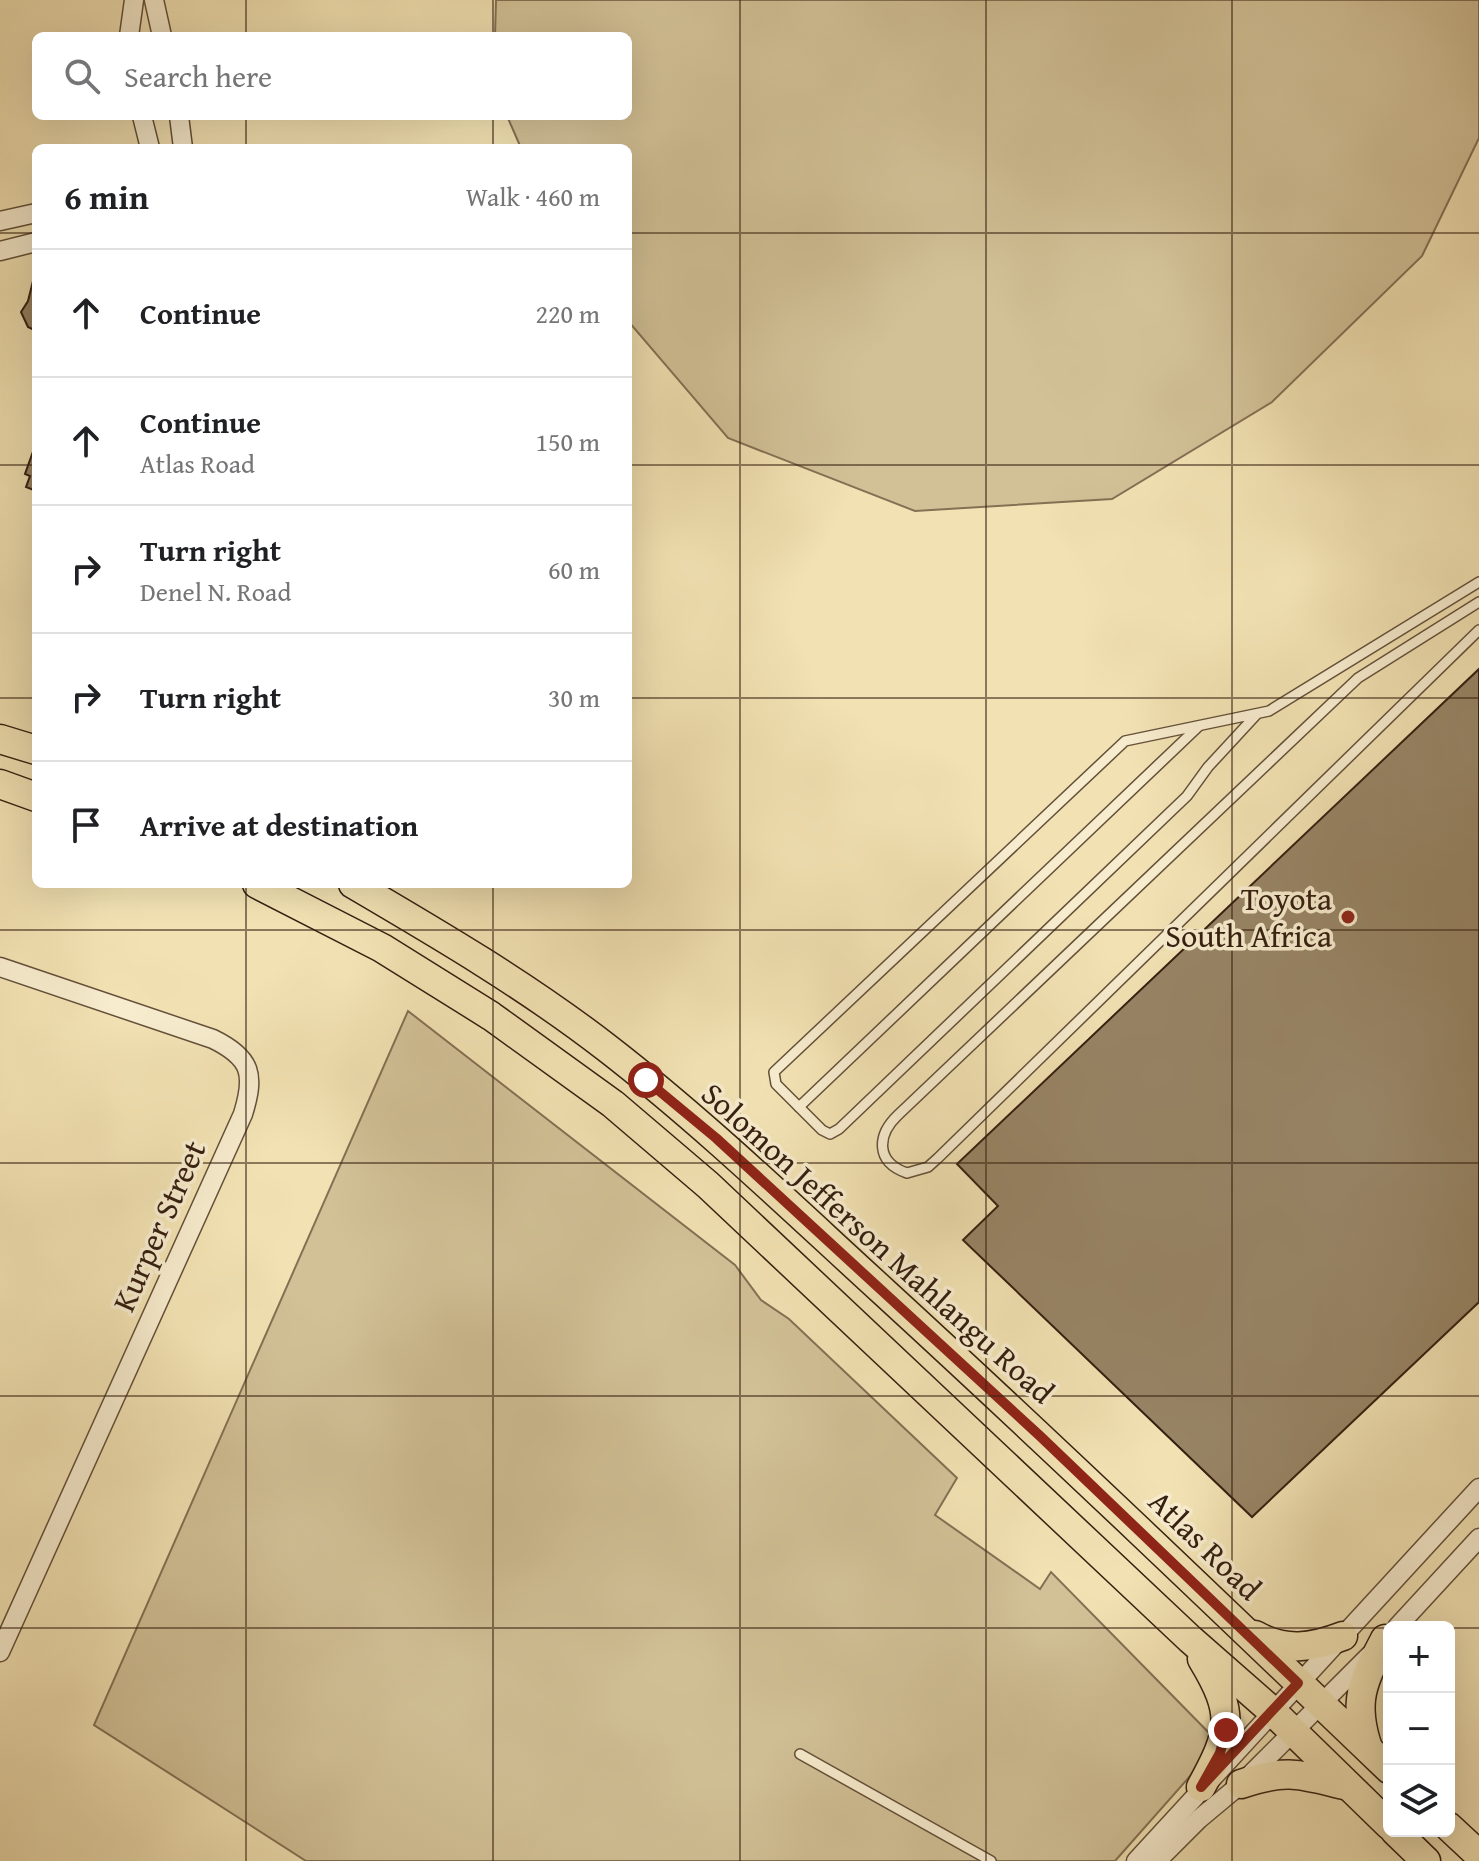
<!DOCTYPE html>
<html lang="en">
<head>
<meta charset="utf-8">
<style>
  :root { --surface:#fff; --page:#f6f6f6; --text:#202124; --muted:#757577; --line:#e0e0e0 }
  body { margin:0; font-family:"Gentium Book Plus",serif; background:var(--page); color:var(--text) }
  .controls { position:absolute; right:24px; bottom:24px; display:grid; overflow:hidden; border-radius:12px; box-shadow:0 8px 32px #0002 }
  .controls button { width:72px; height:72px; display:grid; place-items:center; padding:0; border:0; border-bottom:2px solid var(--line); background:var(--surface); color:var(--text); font:40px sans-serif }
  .stop { position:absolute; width:24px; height:24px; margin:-18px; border:6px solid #8f2418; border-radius:50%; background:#fff }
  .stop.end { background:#8f2418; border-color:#fff; box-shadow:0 2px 8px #0008 }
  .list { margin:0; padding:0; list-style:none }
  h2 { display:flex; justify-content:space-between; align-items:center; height:104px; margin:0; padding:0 32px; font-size:34px }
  h2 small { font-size:26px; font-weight:400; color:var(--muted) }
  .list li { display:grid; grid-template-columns:52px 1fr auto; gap:24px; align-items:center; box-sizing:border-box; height:128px; padding:0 32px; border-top:2px solid var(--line) }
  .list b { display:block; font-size:30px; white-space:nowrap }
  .list p { margin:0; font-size:26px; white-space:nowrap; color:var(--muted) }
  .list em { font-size:26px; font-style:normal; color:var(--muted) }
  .icon { flex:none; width:44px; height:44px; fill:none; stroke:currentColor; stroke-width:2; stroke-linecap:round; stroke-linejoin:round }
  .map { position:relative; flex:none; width:1479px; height:1861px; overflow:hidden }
  .search { position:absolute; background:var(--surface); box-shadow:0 8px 32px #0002; left:32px; top:32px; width:600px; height:88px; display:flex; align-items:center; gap:20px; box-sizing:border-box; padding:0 28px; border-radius:12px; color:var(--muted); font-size:30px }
  .panel { position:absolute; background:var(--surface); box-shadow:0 8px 32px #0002; left:32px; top:144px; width:600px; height:744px; border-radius:12px }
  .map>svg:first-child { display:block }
  .green { fill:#d2c197; stroke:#847054; stroke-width:2 }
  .building { fill:#978465; stroke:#351f10; stroke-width:2 }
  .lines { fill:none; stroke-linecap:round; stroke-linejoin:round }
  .service-casing { stroke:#645039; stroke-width:12 }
  .minor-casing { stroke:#645039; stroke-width:21 }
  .primary-casing { stroke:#351f10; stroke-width:31 }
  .service { stroke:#f7ecce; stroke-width:9 }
  .minor { stroke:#f7ecce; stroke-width:18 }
  .primary { stroke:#f2e2b3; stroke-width:28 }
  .route { stroke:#8f2418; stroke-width:10 }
  .grid { fill:none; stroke:#351f10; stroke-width:2; stroke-opacity:0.55 }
  .poi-dot { fill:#8f2418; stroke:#f7ecce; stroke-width:3 }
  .labels { text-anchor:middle; stroke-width:7; stroke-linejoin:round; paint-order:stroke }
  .poi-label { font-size:32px; fill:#351f10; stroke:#f7ecce; text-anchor:end }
  .street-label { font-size:32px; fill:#351f10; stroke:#f7ecce }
</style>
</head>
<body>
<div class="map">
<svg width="1479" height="1861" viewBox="0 0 1479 1861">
  <rect width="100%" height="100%" fill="#f2e2b3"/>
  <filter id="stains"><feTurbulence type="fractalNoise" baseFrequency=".0025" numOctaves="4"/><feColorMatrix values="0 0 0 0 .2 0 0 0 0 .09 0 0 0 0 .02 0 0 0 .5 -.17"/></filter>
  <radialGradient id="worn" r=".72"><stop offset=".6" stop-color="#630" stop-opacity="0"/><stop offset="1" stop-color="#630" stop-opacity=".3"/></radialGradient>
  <g class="green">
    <path d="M496,0H1479V138L1422,256L1272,402L1112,499L915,511L728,438L628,321V148H521L507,116H628V36H495Z"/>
    <path d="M408,1011L735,1265L761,1300L789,1319L957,1478L935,1515L1040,1589L1051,1572L1215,1739L1199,1766L1115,1861H306L94,1725Z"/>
  </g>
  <g class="building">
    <path d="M36,280V331L28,327L21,312L28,301L33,281Z"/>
    <path d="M35,446L36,447V491L26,487L30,476L25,474Z"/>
    <path d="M1479,669V1302L1252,1517L963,1240L998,1206L957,1164Z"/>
  </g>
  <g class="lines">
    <g class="service-casing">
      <g id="service">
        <path d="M1479,602L1358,678L898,1115C877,1135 875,1162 907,1173L928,1167L938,1158L1479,630"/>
        <path d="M1257,714L1208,767L1187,796L839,1129L830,1134L822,1130L776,1084L774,1072L1125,741L1269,711L1479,582"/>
        <path d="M799,1107L1199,726"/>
        <path d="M800,1754L991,1861"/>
      </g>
    </g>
    <g class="minor-casing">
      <g id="minor">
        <path d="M154,0L162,36"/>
        <path d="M129,36L134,0"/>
        <path d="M142,116L150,148"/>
        <path d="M179,116L183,148"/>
        <path d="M0,221L36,213"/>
        <path d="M0,251L36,242"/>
        <path d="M0,967L213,1039C252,1058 255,1075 243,1114L0,1652"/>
        <path d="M1397,1627L1479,1538"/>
        <path d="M1136,1861L1479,1488"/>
        <path d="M1157,1861L1199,1819L1241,1784L1370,1655"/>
      </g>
    </g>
    <g class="primary-casing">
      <g id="primary">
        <path d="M0,739L36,750"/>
        <path d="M0,784L36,797"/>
        <path d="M257,884L382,948L491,1016L613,1104L708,1185L1190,1639L1272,1711L1389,1825"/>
        <path d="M353,884C440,935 527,986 607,1048C704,1123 794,1210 885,1293C1055,1449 1222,1609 1389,1769"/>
        <path d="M1255,1635C1285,1652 1312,1648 1343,1636"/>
        <path d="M1368,1748C1352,1701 1363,1681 1385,1639"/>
        <path d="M1241,1784C1288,1768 1301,1775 1348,1786"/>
        <path d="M1201,1787C1231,1732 1236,1715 1202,1659"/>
        <path d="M1449,1827L1479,1855"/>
        <path d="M1395,1831L1426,1861"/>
      </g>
    </g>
    <use href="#service" class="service"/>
    <use href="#minor" class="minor"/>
    <use href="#primary" class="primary"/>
  </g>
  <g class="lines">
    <path class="route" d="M646,1080L716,1138L1040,1436L1298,1683L1201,1787L1220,1753L1226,1730"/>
  </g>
  <path class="grid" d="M246,0V36M493,0V36M740,0V1861M986,0V1861M1232,0V1861M246,116V148M493,116V148M0,233H36M628,233H1479M0,465H36M628,465H1479M0,698H36M628,698H1479M246,884V1861M493,884V1861M0,930H1479M0,1163H1479M0,1396H1479M0,1628H1389M1449,1628H1479"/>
  <circle class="poi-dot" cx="1348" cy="917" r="8"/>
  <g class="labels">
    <g class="poi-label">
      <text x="1332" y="910">Toyota<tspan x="1332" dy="37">South Africa</tspan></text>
    </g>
    <g class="street-label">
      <text transform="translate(159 1226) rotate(-66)" y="11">Kurper Street</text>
      <text transform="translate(878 1243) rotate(42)" y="11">Solomon Jefferson Mahlangu Road</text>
      <text transform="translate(1205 1545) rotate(44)" y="11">Atlas Road</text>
    </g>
  </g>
  <rect width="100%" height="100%" filter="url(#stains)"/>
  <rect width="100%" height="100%" fill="url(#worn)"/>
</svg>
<div class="controls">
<button>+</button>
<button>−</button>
<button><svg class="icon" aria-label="layers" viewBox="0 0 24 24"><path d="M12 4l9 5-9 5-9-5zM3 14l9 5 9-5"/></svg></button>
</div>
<div class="stop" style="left:646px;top:1080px"></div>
<div class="stop end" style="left:1226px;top:1730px"></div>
<div class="search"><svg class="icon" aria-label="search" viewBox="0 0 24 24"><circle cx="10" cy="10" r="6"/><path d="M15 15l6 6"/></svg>Search here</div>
<section class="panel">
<h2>6 min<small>Walk · 460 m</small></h2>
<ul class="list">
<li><svg class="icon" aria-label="ahead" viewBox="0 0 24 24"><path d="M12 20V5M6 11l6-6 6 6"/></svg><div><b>Continue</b></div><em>220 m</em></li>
<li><svg class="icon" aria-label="ahead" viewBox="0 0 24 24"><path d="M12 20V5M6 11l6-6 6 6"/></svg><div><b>Continue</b><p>Atlas Road</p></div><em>150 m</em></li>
<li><svg class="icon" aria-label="right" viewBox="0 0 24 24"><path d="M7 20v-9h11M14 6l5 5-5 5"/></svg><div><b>Turn right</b><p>Denel N. Road</p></div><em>60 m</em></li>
<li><svg class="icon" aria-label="right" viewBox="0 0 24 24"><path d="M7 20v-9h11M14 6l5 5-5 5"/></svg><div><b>Turn right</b></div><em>30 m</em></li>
<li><svg class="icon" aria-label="arrive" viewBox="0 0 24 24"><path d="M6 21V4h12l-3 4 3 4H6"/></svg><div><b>Arrive at destination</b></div></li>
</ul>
</section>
</div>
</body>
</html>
